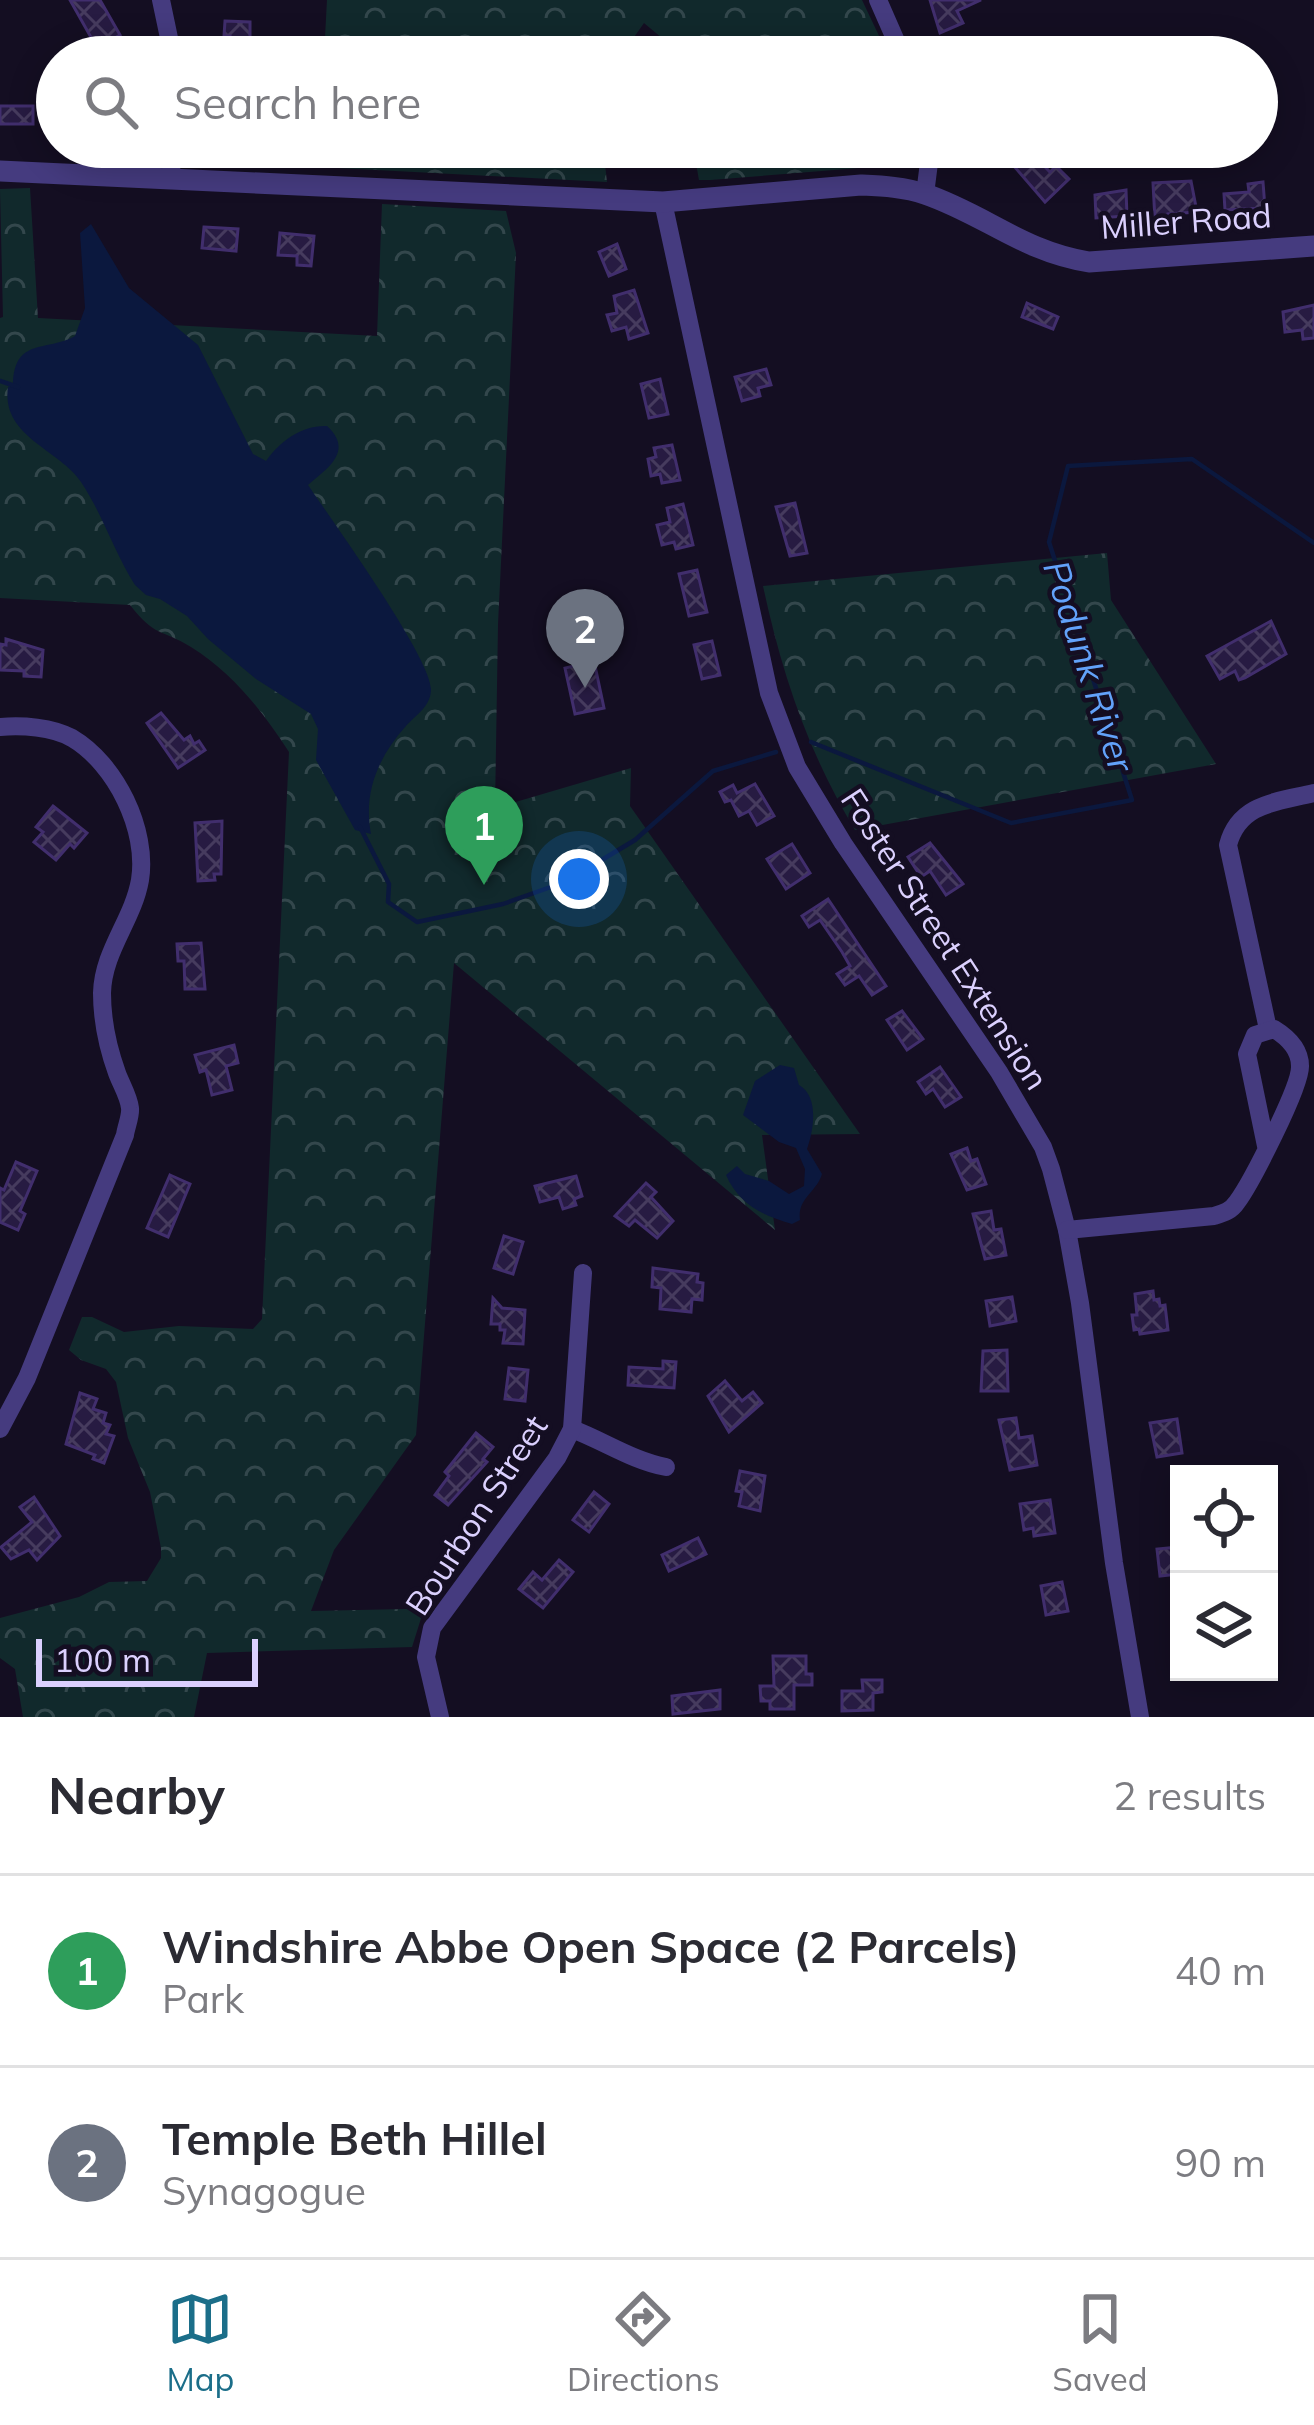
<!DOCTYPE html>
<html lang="en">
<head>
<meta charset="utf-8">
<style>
  :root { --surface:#fff; --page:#f7f7f7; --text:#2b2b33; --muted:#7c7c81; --line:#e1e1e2; --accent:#1b6e89 }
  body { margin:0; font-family:Mulish,sans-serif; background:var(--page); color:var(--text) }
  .controls { position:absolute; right:36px; bottom:36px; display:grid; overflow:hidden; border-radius:0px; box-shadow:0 6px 30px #0003 }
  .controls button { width:108px; height:108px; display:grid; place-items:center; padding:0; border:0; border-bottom:3px solid var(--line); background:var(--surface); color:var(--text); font:60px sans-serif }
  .scale { position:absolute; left:36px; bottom:30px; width:222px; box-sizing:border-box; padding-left:12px; border:6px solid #dbd0fe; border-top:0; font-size:33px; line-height:42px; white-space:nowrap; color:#dbd0fe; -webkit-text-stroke:9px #140e22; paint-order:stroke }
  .you { position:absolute; left:579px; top:879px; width:42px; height:42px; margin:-30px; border:9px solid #fff; border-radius:50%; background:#1a73e8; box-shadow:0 0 0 18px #1a73e833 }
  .badge { display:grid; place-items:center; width:78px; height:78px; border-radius:50%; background:var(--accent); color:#fff; font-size:39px; font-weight:700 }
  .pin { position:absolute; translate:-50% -99px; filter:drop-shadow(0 3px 6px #0008) }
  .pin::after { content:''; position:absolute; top:63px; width:42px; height:36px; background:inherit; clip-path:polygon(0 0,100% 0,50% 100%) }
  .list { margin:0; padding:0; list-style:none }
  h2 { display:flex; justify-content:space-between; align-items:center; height:156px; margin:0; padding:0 48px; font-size:51px }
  h2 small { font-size:39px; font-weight:400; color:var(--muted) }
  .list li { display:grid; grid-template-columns:78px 1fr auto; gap:36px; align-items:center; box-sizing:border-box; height:192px; padding:0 48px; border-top:3px solid var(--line) }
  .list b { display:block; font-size:45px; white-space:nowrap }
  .list p { margin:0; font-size:39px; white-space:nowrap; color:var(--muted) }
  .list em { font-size:39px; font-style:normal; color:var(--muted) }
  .icon { flex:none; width:66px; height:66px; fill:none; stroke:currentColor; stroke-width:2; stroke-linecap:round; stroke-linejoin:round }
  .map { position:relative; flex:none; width:1314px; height:1717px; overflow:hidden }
  .search { position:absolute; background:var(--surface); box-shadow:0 6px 30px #0003; left:36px; right:36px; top:36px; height:132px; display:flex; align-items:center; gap:30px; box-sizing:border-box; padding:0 42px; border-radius:66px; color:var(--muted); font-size:45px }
  .sheet { height:540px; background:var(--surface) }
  nav { display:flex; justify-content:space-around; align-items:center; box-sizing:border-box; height:168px; border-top:3px solid var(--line); background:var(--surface); font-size:33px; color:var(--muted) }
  nav a { display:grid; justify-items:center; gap:6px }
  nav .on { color:var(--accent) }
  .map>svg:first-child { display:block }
  .forest { fill:url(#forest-crowns) }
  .water { fill:#0b183e }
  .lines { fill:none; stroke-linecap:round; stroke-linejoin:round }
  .stream { stroke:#0b183e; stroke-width:4.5 }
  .building { fill:url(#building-cross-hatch); stroke:#412e6d; stroke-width:3 }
  .minor { stroke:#453b7f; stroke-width:18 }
  .tertiary { stroke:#453b7f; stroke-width:21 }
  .labels { text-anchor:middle; stroke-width:9; stroke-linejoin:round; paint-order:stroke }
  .street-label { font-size:33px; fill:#dbd0fe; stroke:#140e22 }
  .water-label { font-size:36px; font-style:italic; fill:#62a2fa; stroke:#140e22 }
</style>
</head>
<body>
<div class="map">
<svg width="1314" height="1717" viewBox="0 0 1314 1717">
  <defs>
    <pattern id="forest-crowns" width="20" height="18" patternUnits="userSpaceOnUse" patternTransform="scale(3)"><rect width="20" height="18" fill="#11292c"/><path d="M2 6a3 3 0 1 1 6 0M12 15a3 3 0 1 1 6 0" fill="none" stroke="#33474c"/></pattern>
    <pattern id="building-cross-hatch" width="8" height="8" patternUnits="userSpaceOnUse" patternTransform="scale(3)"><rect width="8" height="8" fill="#271b42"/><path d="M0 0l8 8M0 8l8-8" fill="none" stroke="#463b5e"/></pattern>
  </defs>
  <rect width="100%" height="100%" fill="#140e22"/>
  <g class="forest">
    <path d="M327,0H862L889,57H676L674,48L644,23L620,57H324Z"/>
    <path d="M320,147H603L607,182L319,167Z"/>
    <path d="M693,147H903L894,161L884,166L710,180H699Z"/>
    <path d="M30,188L38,318L377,336L382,204L506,211L516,253L498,624L495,808L631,768L630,806L860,1134L762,1135L775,1230L454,963L416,1435L334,1550L311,1611L406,1609L438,1589L423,1612L412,1647L207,1653L194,1717H23L15,1669L0,1658V1618L79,1597L109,1582L147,1581L161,1558V1548L150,1492L128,1438L116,1382L106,1369L81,1360L69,1350L82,1317H92L124,1332L179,1326L253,1329L262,1319L289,752C262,711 234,674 191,647C160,628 156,638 130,605L0,598V318L3,317L0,189Z"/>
    <path d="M1107,553L1111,600L1216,764L855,830C808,752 782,674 763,586Z"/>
  </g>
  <g class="water">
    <path d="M91,224L129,288L198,345L253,454L266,461C280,441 302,425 327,426C354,451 328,468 308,485C331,519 430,656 431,689C431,706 417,714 406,726C378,757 363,793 371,834L355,830L316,760L318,729L311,714L256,679L208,639L187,616L160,599L146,595L135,585C114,552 102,513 81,482C59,449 1,437 8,387L13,385C14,337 47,352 75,336L85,308L80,233Z"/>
    <path d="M780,1065L794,1068L799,1085C819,1096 814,1130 807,1149L822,1174C817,1192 797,1198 800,1220L792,1224C761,1215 739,1204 726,1175L737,1166L745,1174L769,1181L789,1194L804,1186L805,1169L796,1148L779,1142L743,1115L755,1081Z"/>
  </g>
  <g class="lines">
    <g class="stream">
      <path d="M0,381L18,387"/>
      <path d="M811,742L1011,823L1132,800L1049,542L1068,466L1192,459L1314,543"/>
      <path d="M360,827L389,884L388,902L417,922L503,904L565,882L635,840L713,771L776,752"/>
    </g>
  </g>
  <g class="building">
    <path d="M70,0H100L120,35L97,48Z"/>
    <path d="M930,0H981L957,11L963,23L940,33Z"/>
    <path d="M225,21L250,22V57H229L230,36H224Z"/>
    <rect x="0" y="106" width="33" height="18"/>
    <path d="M1029,150L1050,172L1056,166L1069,179L1045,202L1013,165Z"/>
    <path d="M1191,181L1197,212L1168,214V219L1155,220L1153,183Z"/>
    <path d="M1263,182L1265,208L1225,210L1224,194L1249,192L1248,184Z"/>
    <path d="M1126,190L1127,216L1096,218L1095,195Z"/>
    <path d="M204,227L238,229L236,251L202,248Z"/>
    <path d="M280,233L314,236L311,266L297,265V256L278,255Z"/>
    <path d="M617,244L626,269L609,276L599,252Z"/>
    <path d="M634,290L648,333L629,339L626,327L612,331L607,315L617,313L614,296Z"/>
    <path d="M1027,303L1058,317L1053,329L1022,317Z"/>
    <path d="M1314,305V338L1303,339L1302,330L1285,332L1283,312Z"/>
    <path d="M766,369L771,385L758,388L760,396L742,401L735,377Z"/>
    <path d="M660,379L668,414L649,418L641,384Z"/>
    <path d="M672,445L680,480L662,483L660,474L651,476L648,459L656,457L654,448Z"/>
    <path d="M795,503L807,553L790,556L776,507Z"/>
    <path d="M683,504L693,545L676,549L674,542L662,545L657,525L670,522L667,508Z"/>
    <path d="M697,570L707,612L689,616L679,574Z"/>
    <path d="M1271,621L1286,654L1245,678L1239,680L1235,671L1220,679L1207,656Z"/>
    <path d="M6,639L43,650L41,677L24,676V671L0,670V644L6,645Z"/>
    <path d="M712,641L720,675L702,679L694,645Z"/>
    <path d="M594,661L604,708L575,714L565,668Z"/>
    <path d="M161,713L184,740L190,736L194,744L199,741L205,750L178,768L147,723Z"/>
    <path d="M755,784L774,816L757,825L749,811L739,816L731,800L725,802L720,792L733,785L737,793Z"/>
    <path d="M53,806L87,833L74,848L70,844L56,860L34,842L43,832L36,827Z"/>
    <path d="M222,821L221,874H214L215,880L198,881L195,823Z"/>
    <path d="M930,843L963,884L946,895L930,871L921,877L908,857Z"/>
    <path d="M792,844L810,873L786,889L767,859Z"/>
    <path d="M828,899L886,986L872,995L859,976L845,985L837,974L850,966L842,952L820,920L809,927L802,916Z"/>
    <path d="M201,943L205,989H185L184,961H178L177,944Z"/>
    <path d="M902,1011L923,1039L907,1050L887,1020Z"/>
    <path d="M234,1045L238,1063L226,1066L232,1090L212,1095L206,1070L200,1072L195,1055Z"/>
    <path d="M940,1067L961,1097L945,1107L933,1089L926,1094L918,1082Z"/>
    <path d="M967,1148L971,1161L977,1159L986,1184L967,1190L951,1154Z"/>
    <path d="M16,1162L37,1171L20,1211L25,1214L18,1230L0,1222V1188L4,1190Z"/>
    <path d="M170,1175L190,1184L168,1237L147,1228Z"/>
    <path d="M576,1176L582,1196L574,1199L576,1205L563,1209L559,1197L540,1202L535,1186Z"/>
    <path d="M646,1183L656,1192L651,1197L673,1221L657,1238L635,1220L629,1226L615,1216Z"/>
    <path d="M991,1211L994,1230L1001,1229L1006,1255L985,1259L973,1214Z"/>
    <path d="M504,1236L523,1242L513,1274L494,1268Z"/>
    <path d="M653,1268L698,1274L697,1282L703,1283L702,1300L692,1299L691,1312L660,1309L661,1288L652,1287Z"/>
    <path d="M1153,1291L1154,1300L1159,1299L1160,1306L1165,1305L1168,1330L1140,1334L1139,1329L1134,1330L1132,1315H1137L1135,1294Z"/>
    <path d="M1012,1297L1016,1321L990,1326L986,1301Z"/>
    <path d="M493,1298L502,1308L525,1310L523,1344L503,1343L505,1330H500V1324H491Z"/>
    <path d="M1007,1350L1008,1391H981L983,1351Z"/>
    <path d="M663,1361L676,1362L674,1388L628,1385L629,1367L663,1369Z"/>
    <path d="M509,1368L528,1370L525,1401L505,1399Z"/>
    <path d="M725,1381L742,1401L753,1392L762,1403L729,1432L708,1396Z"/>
    <path d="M80,1393L97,1399L93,1409L106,1413L103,1423L110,1425L106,1434L114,1436L104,1463L93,1459L95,1455L66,1444Z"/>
    <path d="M1016,1418L1019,1438L1032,1436L1037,1465L1010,1470L999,1420Z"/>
    <path d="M1177,1419L1182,1453L1157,1457L1150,1423Z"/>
    <path d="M476,1433L493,1447L483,1459L487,1462L448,1505L435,1495L449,1476L445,1472Z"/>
    <path d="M740,1471L765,1476L760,1511L739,1506L742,1492L736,1491Z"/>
    <path d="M594,1492L609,1504L589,1532L573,1520Z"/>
    <path d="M34,1497L60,1536L37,1560L29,1550L11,1559L1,1547L32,1522L20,1507Z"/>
    <path d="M1050,1500L1055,1533L1034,1536L1033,1528L1024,1530L1020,1504Z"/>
    <path d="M698,1538L706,1554L669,1571L662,1555Z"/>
    <path d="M1179,1547V1574L1160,1576L1157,1549Z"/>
    <path d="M559,1560L573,1572L543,1608L519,1589L533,1572L542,1580Z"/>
    <path d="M1062,1582L1068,1611L1046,1615L1041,1586Z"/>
    <path d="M773,1656H806V1674H812V1685H794V1709H770V1701H761L760,1686H774Z"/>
    <path d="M862,1680H882V1692L873,1693V1710L842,1711V1691H863Z"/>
    <path d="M720,1690V1709L673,1714L672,1696Z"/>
  </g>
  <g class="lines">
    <g class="minor">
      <path d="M161,0L173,57"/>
      <path d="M878,0L903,57"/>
      <path d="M171,177L172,147"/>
      <path d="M925,194L931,147"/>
      <path d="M663,202L769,693L797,767L843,843L999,1072L1043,1147L1051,1169L1067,1230L1080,1303L1114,1563L1140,1717"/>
      <path d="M0,727C22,725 52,727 72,738C116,764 148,830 140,880C133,920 103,951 102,993C102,1020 108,1048 117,1073C121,1084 129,1097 130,1108C131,1116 126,1127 125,1135L27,1378L0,1429"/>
      <path d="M1268,1029L1228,845C1239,803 1277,802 1314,793"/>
      <path d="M1067,1230L1214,1216C1224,1213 1231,1211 1237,1202C1251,1183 1301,1086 1300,1066C1300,1049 1287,1037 1274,1029L1255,1035L1247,1054L1266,1146"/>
      <path d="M572,1429C604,1441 633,1461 666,1467"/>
      <path d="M440,1717L426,1657L432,1628L557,1458L572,1429L583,1273"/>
    </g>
    <path class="tertiary" d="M0,171L663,202L861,185C882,186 905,187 925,194C986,215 1022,251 1089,262L1314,246"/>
  </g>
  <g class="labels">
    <g class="street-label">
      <text transform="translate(1186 221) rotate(-4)" y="12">Miller Road</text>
      <text transform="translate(945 939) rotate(57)" y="12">Foster Street Extension</text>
      <text transform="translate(476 1515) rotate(-57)" y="12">Bourbon Street</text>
    </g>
    <g class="water-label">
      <text transform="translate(1089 666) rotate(72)" y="13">Podunk River</text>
    </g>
  </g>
</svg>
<div class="controls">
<button><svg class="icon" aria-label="locate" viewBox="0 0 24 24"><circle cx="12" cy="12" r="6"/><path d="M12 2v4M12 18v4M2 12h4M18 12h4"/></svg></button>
<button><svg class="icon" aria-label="layers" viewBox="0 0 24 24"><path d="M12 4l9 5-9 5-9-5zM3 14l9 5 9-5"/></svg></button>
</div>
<div class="scale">100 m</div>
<div class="you"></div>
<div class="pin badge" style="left:484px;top:885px;background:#2e9e5b">1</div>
<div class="pin badge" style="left:585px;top:688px;background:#6b7280">2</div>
<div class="search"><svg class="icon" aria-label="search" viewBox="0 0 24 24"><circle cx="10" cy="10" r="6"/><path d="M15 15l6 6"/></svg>Search here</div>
</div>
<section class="sheet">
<h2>Nearby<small>2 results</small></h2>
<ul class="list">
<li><span class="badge" style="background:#2e9e5b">1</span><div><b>Windshire Abbe Open Space (2 Parcels)</b><p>Park</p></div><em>40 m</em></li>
<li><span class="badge" style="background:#6b7280">2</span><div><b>Temple Beth Hillel</b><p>Synagogue</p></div><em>90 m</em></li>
</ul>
</section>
<nav>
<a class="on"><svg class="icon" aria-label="map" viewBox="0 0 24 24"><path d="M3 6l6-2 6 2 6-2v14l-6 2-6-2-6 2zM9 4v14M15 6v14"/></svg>Map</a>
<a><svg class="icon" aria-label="directions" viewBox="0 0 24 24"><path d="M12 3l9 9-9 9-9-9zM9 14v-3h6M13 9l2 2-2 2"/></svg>Directions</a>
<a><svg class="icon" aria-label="saved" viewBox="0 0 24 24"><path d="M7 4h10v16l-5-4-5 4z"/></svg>Saved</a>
</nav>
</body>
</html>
